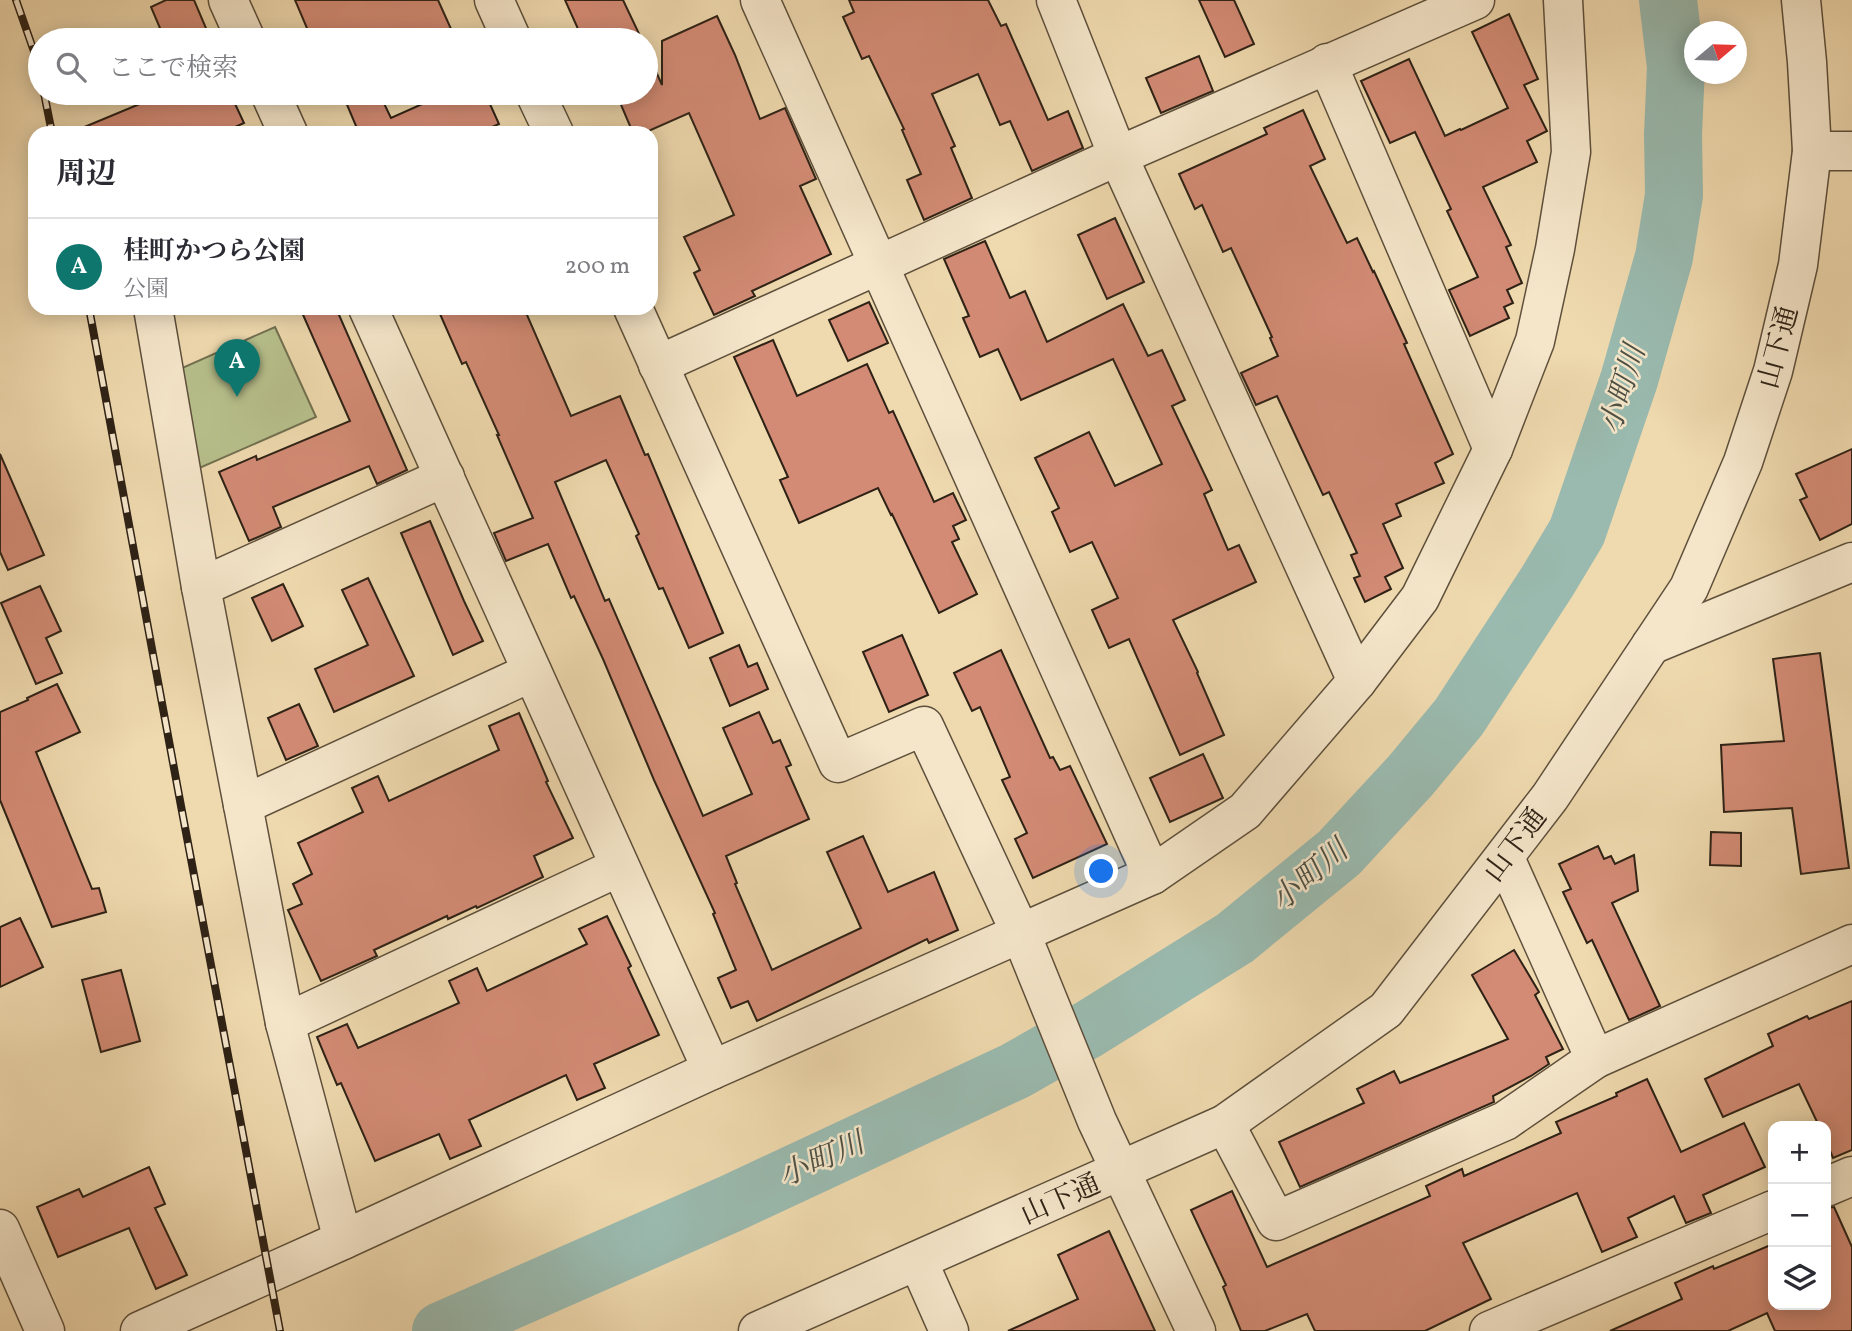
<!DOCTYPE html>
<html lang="ja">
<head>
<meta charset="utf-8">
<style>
  :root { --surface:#fff; --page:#f2f2f3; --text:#2b2b33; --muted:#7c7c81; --line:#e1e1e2; --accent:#0f766e }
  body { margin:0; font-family:Vollkorn,"Noto Serif JP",serif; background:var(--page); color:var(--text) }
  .controls { position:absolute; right:21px; bottom:21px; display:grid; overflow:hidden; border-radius:14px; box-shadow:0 4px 18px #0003 }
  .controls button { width:63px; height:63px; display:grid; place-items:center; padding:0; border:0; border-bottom:2px solid var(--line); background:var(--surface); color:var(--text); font:35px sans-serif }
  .compass { position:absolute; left:1684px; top:21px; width:63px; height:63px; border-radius:50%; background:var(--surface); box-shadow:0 4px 18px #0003; rotate:71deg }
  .you { position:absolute; left:1102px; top:872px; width:24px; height:24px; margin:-18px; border:5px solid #fff; border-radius:50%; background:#1a73e8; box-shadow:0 0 0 10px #1a73e833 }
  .badge { display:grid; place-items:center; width:46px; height:46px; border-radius:50%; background:var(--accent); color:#fff; font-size:23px; font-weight:700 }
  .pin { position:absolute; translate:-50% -58px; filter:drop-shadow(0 2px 4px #0008) }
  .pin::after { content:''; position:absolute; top:37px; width:24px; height:21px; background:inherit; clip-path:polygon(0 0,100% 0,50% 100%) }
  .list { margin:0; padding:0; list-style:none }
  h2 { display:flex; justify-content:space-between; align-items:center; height:91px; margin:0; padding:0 28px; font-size:30px }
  h2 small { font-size:23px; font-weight:400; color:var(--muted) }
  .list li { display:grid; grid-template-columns:46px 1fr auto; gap:21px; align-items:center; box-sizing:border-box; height:98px; padding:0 28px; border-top:2px solid var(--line) }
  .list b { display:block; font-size:26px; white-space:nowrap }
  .list p { margin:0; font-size:23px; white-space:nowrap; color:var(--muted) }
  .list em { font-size:23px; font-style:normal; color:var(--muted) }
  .icon { flex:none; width:38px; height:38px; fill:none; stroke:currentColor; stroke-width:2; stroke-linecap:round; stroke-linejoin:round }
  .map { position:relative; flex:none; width:1852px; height:1331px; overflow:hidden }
  .search { position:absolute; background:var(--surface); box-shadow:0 4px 18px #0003; left:28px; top:28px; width:630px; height:77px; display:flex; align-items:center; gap:18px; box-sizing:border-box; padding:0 24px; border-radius:38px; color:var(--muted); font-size:26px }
  .panel { position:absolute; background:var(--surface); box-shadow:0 4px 18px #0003; left:28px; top:126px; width:630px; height:189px; border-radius:21px }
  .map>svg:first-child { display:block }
  .green { fill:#b7c08c; stroke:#727151; stroke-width:2 }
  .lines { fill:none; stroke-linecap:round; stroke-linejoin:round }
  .river { stroke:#9abaaf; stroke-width:58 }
  .building { fill:#d38b75; stroke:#2e2216; stroke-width:2 }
  .minor-casing { stroke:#5e503c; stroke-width:41 }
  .tertiary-casing { stroke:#5e503c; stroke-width:41 }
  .minor { stroke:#f5e6ca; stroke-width:38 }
  .tertiary { stroke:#f5e6ca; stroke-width:38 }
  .rail-casing { stroke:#2e2216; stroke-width:8 }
  .rail { stroke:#f5e6ca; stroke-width:5; stroke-dasharray:16; stroke-linecap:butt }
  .labels { text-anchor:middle; stroke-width:5; stroke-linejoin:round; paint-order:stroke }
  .street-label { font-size:28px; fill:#2e2216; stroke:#f5e6ca }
  .water-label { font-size:30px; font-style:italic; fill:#4e5044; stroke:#f5e6ca }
</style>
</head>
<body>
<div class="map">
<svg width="1852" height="1331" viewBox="0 0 1852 1331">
  <rect width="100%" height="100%" fill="#efd9ae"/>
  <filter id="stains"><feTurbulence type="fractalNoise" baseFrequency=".00286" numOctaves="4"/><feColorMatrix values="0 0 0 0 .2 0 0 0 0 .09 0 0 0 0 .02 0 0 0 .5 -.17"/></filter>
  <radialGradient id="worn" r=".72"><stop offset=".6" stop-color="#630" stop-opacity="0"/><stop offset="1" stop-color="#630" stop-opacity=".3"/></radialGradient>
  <path class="green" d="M275,327L316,417L181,476L164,376Z"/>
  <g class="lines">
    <path class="river" d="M441,1331L732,1203L1015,1071L1089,1029L1235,938L1339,853L1411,775L1459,717L1547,582L1577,532L1629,380L1664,257L1674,195L1673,134L1676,67L1668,0"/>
  </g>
  <g class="building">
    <path d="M166,0H194L211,40H165L151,7Z"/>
    <path d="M295,0H438L456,40H312Z"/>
    <path d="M565,0H623L642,40H583Z"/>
    <path d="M849,0H988L1001,26L1006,24L1048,120L1068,111L1083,148L1032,171L1010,121L1000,125L978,74L932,94L955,146L951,148L972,198L924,220L907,180L921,174L902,130L904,129L869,56L862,59L843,17L854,12Z"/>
    <path d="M1199,0H1234L1254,44L1225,57Z"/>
    <path d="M1509,14L1538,79L1524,85L1547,131L1527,141L1537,162L1483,187L1511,245L1506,247L1522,283L1507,290L1513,303L1504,307L1509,318L1470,336L1449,290L1478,277L1447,211L1451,209L1415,132L1390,143L1361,81L1409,59L1445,136L1460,129L1461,130L1508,108L1472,32Z"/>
    <path d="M717,16L735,55L760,119L785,108L816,179L800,186L831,254L752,291L755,296L714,315L694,273L700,270L684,237L734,215L689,113L644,133H633L616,93H646V49L662,85V41Z"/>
    <path d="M1199,56L1213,91L1161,113L1146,78Z"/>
    <path d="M166,93H230L244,123L222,133H70Z"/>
    <path d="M342,93H379L391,118L447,93H485L499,124L479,133H359Z"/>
    <path d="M1303,110L1325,159L1310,166L1347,243L1357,238L1373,272L1374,271L1407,343L1404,344L1453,454L1435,463L1444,483L1396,504L1401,516L1383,524L1403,568L1385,577L1391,589L1365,602L1354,578L1360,576L1351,555L1357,553L1329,492L1323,495L1277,396L1256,405L1241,373L1278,356L1270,338L1272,337L1231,248L1223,252L1202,205L1195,209L1179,174L1267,134L1264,128Z"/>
    <path d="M1115,218L1144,282L1107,299L1078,235Z"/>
    <path d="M985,241L1010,298L1025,291L1047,342L1123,304L1148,356L1162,350L1185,400L1172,406L1212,490L1204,494L1228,550L1239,545L1256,582L1173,620L1198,672L1197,673L1224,735L1180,755L1129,639L1109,648L1092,610L1118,598L1092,542L1070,552L1052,512L1059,508L1035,458L1089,432L1115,486L1162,464L1113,359L1021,400L998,349L980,357L963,318L969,316L944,259Z"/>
    <path d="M869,302L888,343L848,361L829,320Z"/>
    <path d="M300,308H336L407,470L377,484L369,466L273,507L281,527L249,541L219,472L256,456L257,460L350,421Z"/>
    <path d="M455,308H524L571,416L620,396L645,455L648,454L723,633L689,648L663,588L659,589L636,536L639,534L606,460L555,482L605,601L609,599L703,816L752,794L723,728L759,712L773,743L780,740L791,765L786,767L809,819L726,856L737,883L735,884L772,970L861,928L827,852L863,836L888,892L934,872L958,930L929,943L927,939L757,1021L748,1001L731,1008L718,978L736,970L713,914L715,913L654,780L603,659L574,596L571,598L548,544L506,561L494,533L533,518L497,435H499L466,362L462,364L440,314Z"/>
    <path d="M773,340L797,396L867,364L889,413L893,411L934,502L953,493L966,520L953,526L959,539L952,542L977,594L939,613L892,514L891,515L878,488L799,523L780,480L788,477L734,357Z"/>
    <path d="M1852,449V524L1820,540L1800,500L1807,497L1796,474Z"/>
    <path d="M0,454L44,555L8,570L0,552Z"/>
    <path d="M430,521L464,601L483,641L453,655L401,533Z"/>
    <path d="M368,578L414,676L334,712L315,669L368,645L342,590Z"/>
    <path d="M283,584L303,626L272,641L252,598Z"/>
    <path d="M40,586L61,631L46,638L62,673L36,684L1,603Z"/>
    <path d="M902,635L928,695L889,712L863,652Z"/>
    <path d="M739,645L748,667L757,663L768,689L730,706L710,658Z"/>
    <path d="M1001,650L1050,758L1053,757L1060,770L1070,766L1107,844L1033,878L1015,839L1027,833L1002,780L1010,777L980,707L972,711L954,673Z"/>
    <path d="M1820,653L1849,868L1801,874L1792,808L1724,812L1721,745L1784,741L1773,659Z"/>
    <path d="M57,684L80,732L36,752L92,889L99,888L106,912L52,927L0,800V712L28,700L27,698Z"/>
    <path d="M299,704L318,746L286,760L268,718Z"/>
    <path d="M519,713L548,781L546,782L573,838L534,856L543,877L477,908L476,906L448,919L447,916L374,950L377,956L321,981L288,910L302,904L293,884L312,874L298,843L363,812L352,788L378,776L389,801L499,750L489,726Z"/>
    <path d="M1203,754L1223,798L1170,822L1150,778Z"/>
    <path d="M1711,832L1741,833V866L1710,865Z"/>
    <path d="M1598,846L1604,859L1611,856L1615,864L1634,855L1638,891L1612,903L1660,1006L1629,1020L1592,940L1587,943L1563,892L1571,889L1559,864Z"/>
    <path d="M607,916L631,966L628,968L659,1035L594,1064L605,1088L577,1100L566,1075L469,1120L481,1146L450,1159L439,1134L375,1161L341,1083L337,1085L317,1037L347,1024L358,1048L459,1003L449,981L477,968L487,991L587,944L579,929Z"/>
    <path d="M20,918L43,967L0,987V927Z"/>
    <path d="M1514,950L1539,992L1535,995L1563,1049L1546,1057L1549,1064L1531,1076L1493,1096L1494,1102L1300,1187L1279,1142L1364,1103L1357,1089L1394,1071L1400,1083L1508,1039L1472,975Z"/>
    <path d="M121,970L140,1041L101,1052L82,980Z"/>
    <path d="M1852,1001V1150L1833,1158L1826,1141V1126H1819L1799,1084L1723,1117L1705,1079L1773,1046L1768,1034L1807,1016L1809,1019Z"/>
    <path d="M1647,1079L1681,1152L1744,1123L1765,1167L1703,1195L1711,1213L1686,1223L1674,1196L1628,1218L1637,1237L1602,1252L1577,1193L1463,1243L1491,1299L1425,1331H1315L1307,1314L1265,1331H1241L1223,1287L1226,1285L1191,1210L1232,1191L1267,1267L1430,1196L1426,1186L1462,1169L1464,1176L1561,1133L1556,1122L1617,1096L1616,1093Z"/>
    <path d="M149,1167L165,1204L155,1208L187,1275L156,1289L129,1228L58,1257L37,1207L79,1189L83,1197Z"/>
    <path d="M1834,1207L1852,1247V1331H1775L1767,1313L1728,1331H1610L1682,1299L1675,1283L1713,1266L1714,1269L1773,1244V1305H1826V1208Z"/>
    <path d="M1109,1231L1155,1331H1008L1078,1299L1058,1255Z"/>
  </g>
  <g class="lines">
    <g class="minor-casing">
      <g id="minor">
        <path d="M228,0L246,40"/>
        <path d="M494,0L512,40"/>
        <path d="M760,0L1152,875"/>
        <path d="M1056,0L1118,156L1357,681"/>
        <path d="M1327,63L1493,449"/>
        <path d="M270,93L288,133"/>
        <path d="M535,93L554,133"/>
        <path d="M1812,151H1852"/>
        <path d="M153,308L201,587L285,1023L343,1240"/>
        <path d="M368,308L712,1070"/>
        <path d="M633,308L838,763L924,726L1021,934L1097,1121L1196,1331"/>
        <path d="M658,365L1118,156L1475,0"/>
        <path d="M201,587L445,477"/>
        <path d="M1651,645L1852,562"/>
        <path d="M243,805L532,672"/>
        <path d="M1505,858L1595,1059L1852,944"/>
        <path d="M285,1023L619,867"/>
        <path d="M1225,1124L1276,1221L1505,1121L1595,1059"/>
        <path d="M1826,1187L1852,1176"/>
        <path d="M918,1261L949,1331"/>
        <path d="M140,1331L343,1240L712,1070L1152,875L1245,811L1357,681L1420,598L1493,449L1535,341L1555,249L1571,152L1563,0"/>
        <path d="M1489,1331L1773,1210"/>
      </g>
    </g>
    <g class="tertiary-casing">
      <g id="tertiary">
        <path d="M0,1229L45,1331"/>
        <path d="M758,1331L1225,1124L1386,1010L1550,797L1689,588L1743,462L1773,371L1798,265L1812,151L1807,62L1801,0"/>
      </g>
    </g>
    <use href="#minor" class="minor"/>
    <use href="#tertiary" class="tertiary"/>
    <g class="rail-casing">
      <g id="rail">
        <path d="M16,0L37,60L40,75"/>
        <path d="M44,93L52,133"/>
        <path d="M89,308L181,806L280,1331"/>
      </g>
    </g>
    <use href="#rail" class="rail"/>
  </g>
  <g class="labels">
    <g class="street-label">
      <text transform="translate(1777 347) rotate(-75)" y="10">山下通</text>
      <text transform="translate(1514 844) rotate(-53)" y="10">山下通</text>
      <text transform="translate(1060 1198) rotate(-24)" y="10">山下通</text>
    </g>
    <g class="water-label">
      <text transform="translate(1622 389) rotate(-73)" y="10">小町川</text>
      <text transform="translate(1309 875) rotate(-41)" y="10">小町川</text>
      <text transform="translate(821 1159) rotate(-24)" y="10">小町川</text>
    </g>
  </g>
  <rect width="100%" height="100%" filter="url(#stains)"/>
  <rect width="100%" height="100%" fill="url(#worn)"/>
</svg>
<div class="controls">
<button>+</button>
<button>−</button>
<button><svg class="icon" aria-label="layers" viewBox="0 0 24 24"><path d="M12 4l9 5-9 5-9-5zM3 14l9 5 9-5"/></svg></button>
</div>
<svg class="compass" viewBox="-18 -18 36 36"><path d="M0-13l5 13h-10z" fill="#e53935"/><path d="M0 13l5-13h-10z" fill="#7c7c81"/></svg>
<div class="you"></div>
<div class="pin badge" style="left:237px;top:397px">A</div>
<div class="search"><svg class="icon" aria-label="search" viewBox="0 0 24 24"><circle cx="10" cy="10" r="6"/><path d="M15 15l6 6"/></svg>ここで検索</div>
<section class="panel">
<h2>周辺<small></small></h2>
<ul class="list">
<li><span class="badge">A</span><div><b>桂町かつら公園</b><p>公園</p></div><em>200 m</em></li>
</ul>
</section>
</div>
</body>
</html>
